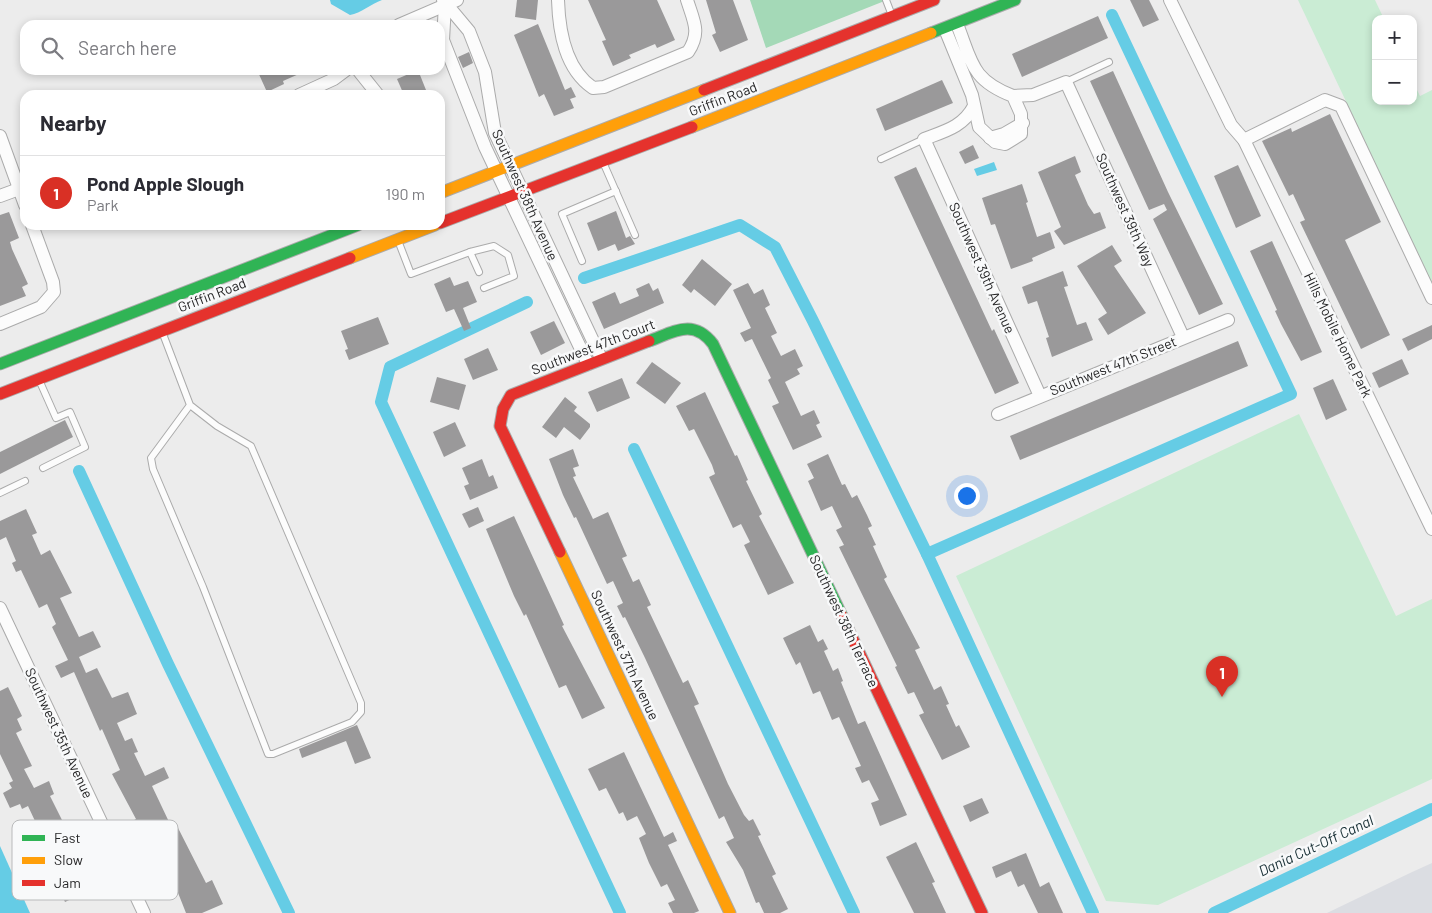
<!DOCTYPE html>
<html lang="en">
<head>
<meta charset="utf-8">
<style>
  :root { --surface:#fff; --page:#f7f7f7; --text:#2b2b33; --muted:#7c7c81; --line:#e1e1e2; --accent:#d93025 }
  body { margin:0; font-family:Barlow,sans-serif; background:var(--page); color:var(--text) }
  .controls { position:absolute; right:15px; top:15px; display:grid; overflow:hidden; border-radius:10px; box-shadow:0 2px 8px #0003 }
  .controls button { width:45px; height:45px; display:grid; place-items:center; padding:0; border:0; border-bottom:1px solid var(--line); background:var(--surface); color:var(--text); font:25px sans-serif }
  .you { position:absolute; left:966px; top:495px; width:18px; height:18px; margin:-12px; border:4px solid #fff; border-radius:50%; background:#1a73e8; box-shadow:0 0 0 8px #1a73e833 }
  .badge { display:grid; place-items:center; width:32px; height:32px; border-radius:50%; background:var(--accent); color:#fff; font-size:16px; font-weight:700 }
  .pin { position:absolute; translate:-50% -41px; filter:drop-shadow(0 1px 2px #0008) }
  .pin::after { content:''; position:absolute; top:26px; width:18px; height:15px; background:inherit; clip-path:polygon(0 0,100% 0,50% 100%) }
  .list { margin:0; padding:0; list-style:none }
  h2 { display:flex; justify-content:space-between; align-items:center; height:65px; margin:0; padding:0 20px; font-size:21px }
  h2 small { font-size:16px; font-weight:400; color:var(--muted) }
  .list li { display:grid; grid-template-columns:32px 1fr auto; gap:15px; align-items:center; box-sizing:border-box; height:75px; padding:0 20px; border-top:1px solid var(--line) }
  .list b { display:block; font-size:19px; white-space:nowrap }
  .list p { margin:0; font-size:16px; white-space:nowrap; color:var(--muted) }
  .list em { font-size:16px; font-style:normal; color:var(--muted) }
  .icon { flex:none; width:28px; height:28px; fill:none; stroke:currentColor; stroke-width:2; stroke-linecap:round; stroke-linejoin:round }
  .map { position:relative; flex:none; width:1432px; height:913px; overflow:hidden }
  .search { position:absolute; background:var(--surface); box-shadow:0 2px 8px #0003; left:20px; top:20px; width:425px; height:55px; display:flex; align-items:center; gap:12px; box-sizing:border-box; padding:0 18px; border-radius:15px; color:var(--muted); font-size:19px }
  .panel { position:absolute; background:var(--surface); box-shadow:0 2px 8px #0003; left:20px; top:90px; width:425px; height:140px; border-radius:15px }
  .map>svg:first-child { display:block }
  .built { fill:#dbdde2 }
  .green { fill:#caecd4 }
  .forest { fill:#a4d9b7 }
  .water { fill:#65cce5 }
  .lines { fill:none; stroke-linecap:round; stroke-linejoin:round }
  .canal { stroke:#65cce5; stroke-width:12 }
  .building { fill:#9a999a }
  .lane-casing { stroke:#ababab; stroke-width:8 }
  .street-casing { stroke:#ababab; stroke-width:14 }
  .fast-casing { stroke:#ababab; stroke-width:13 }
  .slow-casing { stroke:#ababab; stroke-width:13 }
  .jam-casing { stroke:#ababab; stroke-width:13 }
  .lane { stroke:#fcfcfc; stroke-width:6 }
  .street { stroke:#fcfcfc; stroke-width:12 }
  .fast { stroke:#30b455; stroke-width:11 }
  .slow { stroke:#ff9f0a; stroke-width:11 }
  .jam { stroke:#e5322d; stroke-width:11 }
  .labels { text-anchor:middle; stroke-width:5; stroke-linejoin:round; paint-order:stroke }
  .street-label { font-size:14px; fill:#262627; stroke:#f8f9fa }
  .water-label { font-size:15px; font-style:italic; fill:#182f35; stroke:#f8f9fa }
  .key { fill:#f8f9fa; stroke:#b9babb; stroke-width:1 }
  .key-label { font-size:14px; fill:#262627 }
</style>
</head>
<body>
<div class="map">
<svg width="1432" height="913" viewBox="0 0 1432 913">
  <rect width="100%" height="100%" fill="#ececec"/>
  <path class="built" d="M1432,863V913H1327L1410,873Z"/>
  <g class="green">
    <path d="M1298,0H1375L1384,19H1376V101H1413V82L1420,96L1432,90V283Z"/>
    <path d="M1299,414L1396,616L1432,599V779L1158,905L1106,901L956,576Z"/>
  </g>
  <path class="forest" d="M750,0H887L766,48Z"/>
  <g class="water">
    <path d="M330,0H382C371,4 361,13 350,15L331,4Z"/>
    <path d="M994,162L997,170L977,176L974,169Z"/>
    <path d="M0,846L30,913H0Z"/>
  </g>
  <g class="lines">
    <g class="canal">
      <path d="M584,278L740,225L775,247L813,321L927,554L1093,913"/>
      <path d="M527,302L390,367L381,402L620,913"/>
      <path d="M634,449L854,913"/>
      <path d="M79,471L168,664L289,913"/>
      <path d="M927,554L1291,394L1112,15"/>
      <path d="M1214,913L1432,809"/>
    </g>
  </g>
  <g class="building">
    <path d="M517,0H538L536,20L515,17Z"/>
    <path d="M588,0H657L675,40L657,48L655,44L629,55L631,58L613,66L602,41L606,40Z"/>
    <path d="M706,0H733L748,40L720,52L712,35L716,33Z"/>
    <path d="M1130,0H1149L1159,20L1143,27Z"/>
    <path d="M1098,16L1108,38L1022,77L1012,54Z"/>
    <path d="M538,24L565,90L571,87L576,97L570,99L574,108L554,116L544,94L539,97L514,35Z"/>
    <path d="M469,52L473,63L463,68L458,57Z"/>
    <path d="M257,70H308L283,81L284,84L267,92Z"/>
    <path d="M418,70L428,95H404L397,79Z"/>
    <path d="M1113,71L1168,192L1223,304L1199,315L1153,219L1167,210L1164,204L1149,210L1090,81Z"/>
    <path d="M942,80L953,103L885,131L876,109Z"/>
    <path d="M1330,114L1381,222L1345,240L1390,335L1361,349L1300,222L1305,220L1293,194L1289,196L1262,141L1291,128L1292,132Z"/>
    <path d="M973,145L979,158L965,164L959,152Z"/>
    <path d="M1075,156L1081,172L1075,175L1088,205L1094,214L1100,212L1106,228L1064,245L1054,231L1061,227L1038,172Z"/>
    <path d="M1238,165L1261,216L1236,228L1214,176Z"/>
    <path d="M916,167L992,331L994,329L1019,383L995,394L894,177Z"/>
    <path d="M1022,184L1028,202L1026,203L1037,237L1050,232L1055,248L1032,258L1033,261L1011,269L995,224L991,225L982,198Z"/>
    <path d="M616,211L626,238L630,236L635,244L618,251L615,244L598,251L587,223Z"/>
    <path d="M9,212L19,238L10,242L12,249L28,284L22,287L26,296L0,306V215Z"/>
    <path d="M1272,241L1322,352L1301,361L1281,324L1275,311L1277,310L1250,251Z"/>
    <path d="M1112,245L1122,261L1114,266L1146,313L1108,335L1098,319L1107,313L1077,266Z"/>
    <path d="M702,259L732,284L715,306L694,289L691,293L682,285Z"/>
    <path d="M1063,271L1068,286L1064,287L1077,325L1086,322L1093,340L1052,357L1046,338L1049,337L1037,301L1028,304L1022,287Z"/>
    <path d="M450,277L454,286L468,281L477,302L463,308L471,328L464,331L454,309L446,312L434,284Z"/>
    <path d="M649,283L653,291L658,288L664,303L604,329L592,302L615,292L620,304L639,296L636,289Z"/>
    <path d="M748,283L754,294L763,289L770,305L765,308L777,333L771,336L781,356L795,349L803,366L797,369L800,374L785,382L801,416L814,410L820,423L816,425L822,437L793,450L772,406L779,403L768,380L771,378L752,339L745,342L740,333L751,328L733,290Z"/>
    <path d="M378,317L389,344L349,360L345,350L348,349L341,331Z"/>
    <path d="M554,321L565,343L541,355L530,332Z"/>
    <path d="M1432,325V339L1408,351L1402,339Z"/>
    <path d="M1238,341L1248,366L1020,460L1010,436Z"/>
    <path d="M488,348L498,370L473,380L464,359Z"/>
    <path d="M1402,359L1409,374L1379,388L1372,373Z"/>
    <path d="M652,362L681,383L665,404L636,383Z"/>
    <path d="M437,377L466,385L459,410L430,402Z"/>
    <path d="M622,378L630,398L597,412L588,392Z"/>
    <path d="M1333,379L1347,410L1326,420L1313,388Z"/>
    <path d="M705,392L735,456L737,455L748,480L746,481L762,514L759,516L794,583L768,595L744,545L750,542L741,524L733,528L709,477L715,474L712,465L694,429L689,431L676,406Z"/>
    <path d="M565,397L577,407L574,411L590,424V427L580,440L564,427L556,438L542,427Z"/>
    <path d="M65,420L73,437L0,474V452Z"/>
    <path d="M455,422L466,446L444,457L433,432Z"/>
    <path d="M573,449L579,466L573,468L576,476L573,477L593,519L608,512L627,556L622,558L633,582L639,579L651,605L647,607L683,683L688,680L699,704L694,706L728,784L744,815L749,821L753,819L761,835L758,836L776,874L772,876L788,909L780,913H764L759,902L756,903L743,870L726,842L734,838L724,816L719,819L645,658L625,617L623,618L617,606L623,603L613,581L607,584L576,517L574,518L563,495L549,459Z"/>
    <path d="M828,454L842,485L845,484L852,498L857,495L867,515L872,526L868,528L876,545L873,546L887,577L884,579L920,648L915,650L934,690L941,686L949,704L946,705L956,727L959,725L970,747L942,760L919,715L924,713L914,692L908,694L895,667L897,666L839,547L844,545L836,530L842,527L832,506L821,511L808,481L814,478L807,464Z"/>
    <path d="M482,459L489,477L493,475L498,488L470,500L464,486L469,484L462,468Z"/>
    <path d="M478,507L484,521L469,528L462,514Z"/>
    <path d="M26,509L37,533L32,535L41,555L50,550L72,593L60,598L79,637L93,631L101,647L79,657L86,673L97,668L112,698L128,692L137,714L117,723L125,741L132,738L138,752L134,753L145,776L164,767L169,778L152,786L170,824L175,822L206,883L212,880L223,904L202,913H186L167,865L147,826L128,835L123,826L136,819L112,774L120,770L102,729L100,731L74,672L61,678L55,666L68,660L52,627L56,624L47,604L39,608L21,570L16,572L12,563L16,561L6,537L0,540V521Z"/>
    <path d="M514,516L564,625L562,626L605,708L582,719L566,685L559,688L526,614L524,616L514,596L486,529Z"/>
    <path d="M810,625L818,642L823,639L828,649L824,651L833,671L838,668L843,681L841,682L858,724L865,721L907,815L880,826L871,803L879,800L869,780L862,783L855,768L861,766L839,717L832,720L820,691L813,694L800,662L796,665L783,638Z"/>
    <path d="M8,687L22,716L17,719L22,730L16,733L32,766L24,769L34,788L49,781L54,794L50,796L65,826L63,827L85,873L81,875L88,891L65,902L58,887L64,884L50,854L56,850L48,834L42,836L28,806L22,809L20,804L10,808L3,793L12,788L9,783L13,781L0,754V691Z"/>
    <path d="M357,725L371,758L355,764L346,741L302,758L299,749Z"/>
    <path d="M624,752L664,837L673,832L677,841L668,845L699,911L694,913H673L668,903L675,900L667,884L661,887L649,863L639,838L646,834L637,816L627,821L623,812L619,814L606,788L599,791L588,769Z"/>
    <path d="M982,798L989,813L970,822L963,806Z"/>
    <path d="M916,842L935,882L932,883L946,913H914L886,857Z"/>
    <path d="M1026,853L1040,887L1049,882L1063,913H1038L1024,884L1018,887L1011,871L996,878L992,867Z"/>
  </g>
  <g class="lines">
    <g class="lane-casing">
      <g id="lane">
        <path d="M886,0L891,13"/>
        <path d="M1066,82L1109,62"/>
        <path d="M881,159L924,139"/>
        <path d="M603,162L635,235"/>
        <path d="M399,243L411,274L470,252L494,246L508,255L514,276L484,288"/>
        <path d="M470,252L479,272"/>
        <path d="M582,261L562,214L616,191"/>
        <path d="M163,334L190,405L217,426L251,446L361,703V712L352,722L273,754H268L203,587L153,469L151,458L190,405"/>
        <path d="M40,382L56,418L70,412L85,447L43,468"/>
        <path d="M0,493L25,481"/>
      </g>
    </g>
    <g class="street-casing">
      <g id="street">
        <path d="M443,0L469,31L485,72L495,133L601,358"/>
        <path d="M558,0C559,32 565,69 593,88L604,87L688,52C701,32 694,22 687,0"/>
        <path d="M1170,0L1231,125L1244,140"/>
        <path d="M445,4L443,40L485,147L588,364"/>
        <path d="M399,25L457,0"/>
        <path d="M945,29L972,95L979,127L995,142L1005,144L1021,134V114L1013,96C971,80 972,62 957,24"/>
        <path d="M358,70L378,95"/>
        <path d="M299,95L334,79L346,70"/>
        <path d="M1013,96L1033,95L1066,82L1183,337"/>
        <path d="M974,106C963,127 945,131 924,139L1040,396"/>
        <path d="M0,136L25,205"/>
        <path d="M990,138L1004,134L1023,123"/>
        <path d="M0,196L19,189"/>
        <path d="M1432,298L1341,106L1325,100L1244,140L1432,529"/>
        <path d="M0,324L41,307L54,292L53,282L32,225"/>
        <path d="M998,414L1228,320"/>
        <path d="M0,608L144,913"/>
      </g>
    </g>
    <g class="fast-casing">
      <g id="fast">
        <path d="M931,33L1015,0"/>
        <path d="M649,341C674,332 693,318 713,344L842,616"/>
        <path d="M0,364L358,225"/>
      </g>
    </g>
    <g class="slow-casing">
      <g id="slow">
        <path d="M692,127L931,33"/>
        <path d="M440,193L704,90"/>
        <path d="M350,258L435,225"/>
        <path d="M560,552L730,913"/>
      </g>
    </g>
    <g class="jam-casing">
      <g id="jam">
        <path d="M704,90L934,0"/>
        <path d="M440,223L692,127"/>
        <path d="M0,394L350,258"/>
        <path d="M560,552L500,426L503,409L511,395L649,341"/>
        <path d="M842,616L982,913"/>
      </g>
    </g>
    <use href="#lane" class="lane"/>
    <use href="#street" class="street"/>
    <use href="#fast" class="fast"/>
    <use href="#slow" class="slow"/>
    <use href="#jam" class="jam"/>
  </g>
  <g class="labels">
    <g class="street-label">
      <text transform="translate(723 99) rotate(-21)" y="5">Griffin Road</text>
      <text transform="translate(525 195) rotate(66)" y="5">Southwest 38th Avenue</text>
      <text transform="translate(1125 210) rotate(66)" y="5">Southwest 39th Way</text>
      <text transform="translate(982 268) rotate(66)" y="5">Southwest 39th Avenue</text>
      <text transform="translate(212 295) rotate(-21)" y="5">Griffin Road</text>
      <text transform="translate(1338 335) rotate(64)" y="5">Hills Mobile Home Park</text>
      <text transform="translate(593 347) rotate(-21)" y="5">Southwest 47th Court</text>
      <text transform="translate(1113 366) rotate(-22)" y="5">Southwest 47th Street</text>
      <text transform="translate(844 621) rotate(65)" y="5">Southwest 38th Terrace</text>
      <text transform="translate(625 655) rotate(65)" y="5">Southwest 37th Avenue</text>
      <text transform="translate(59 733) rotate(65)" y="5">Southwest 35th Avenue</text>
    </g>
    <g class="water-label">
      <text transform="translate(1316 846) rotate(-25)" y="5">Dania Cut-Off Canal</text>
    </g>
  </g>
  <rect x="12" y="820" width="166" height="80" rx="8" class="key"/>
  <rect x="22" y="835" width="23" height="6" fill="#30b455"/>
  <rect x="22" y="857" width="23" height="7" fill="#ff9f0a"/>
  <rect x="22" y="880" width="23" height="6" fill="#e5322d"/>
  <g class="key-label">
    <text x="54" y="843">Fast</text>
    <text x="54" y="865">Slow</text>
    <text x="54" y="888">Jam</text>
  </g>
</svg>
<div class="controls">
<button>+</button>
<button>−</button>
</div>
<div class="you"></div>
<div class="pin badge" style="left:1222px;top:697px">1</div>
<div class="search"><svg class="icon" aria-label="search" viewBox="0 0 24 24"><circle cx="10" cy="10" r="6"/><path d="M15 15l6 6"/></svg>Search here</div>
<section class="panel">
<h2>Nearby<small></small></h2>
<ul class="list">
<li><span class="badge">1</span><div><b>Pond Apple Slough</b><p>Park</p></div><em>190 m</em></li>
</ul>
</section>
</div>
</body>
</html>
